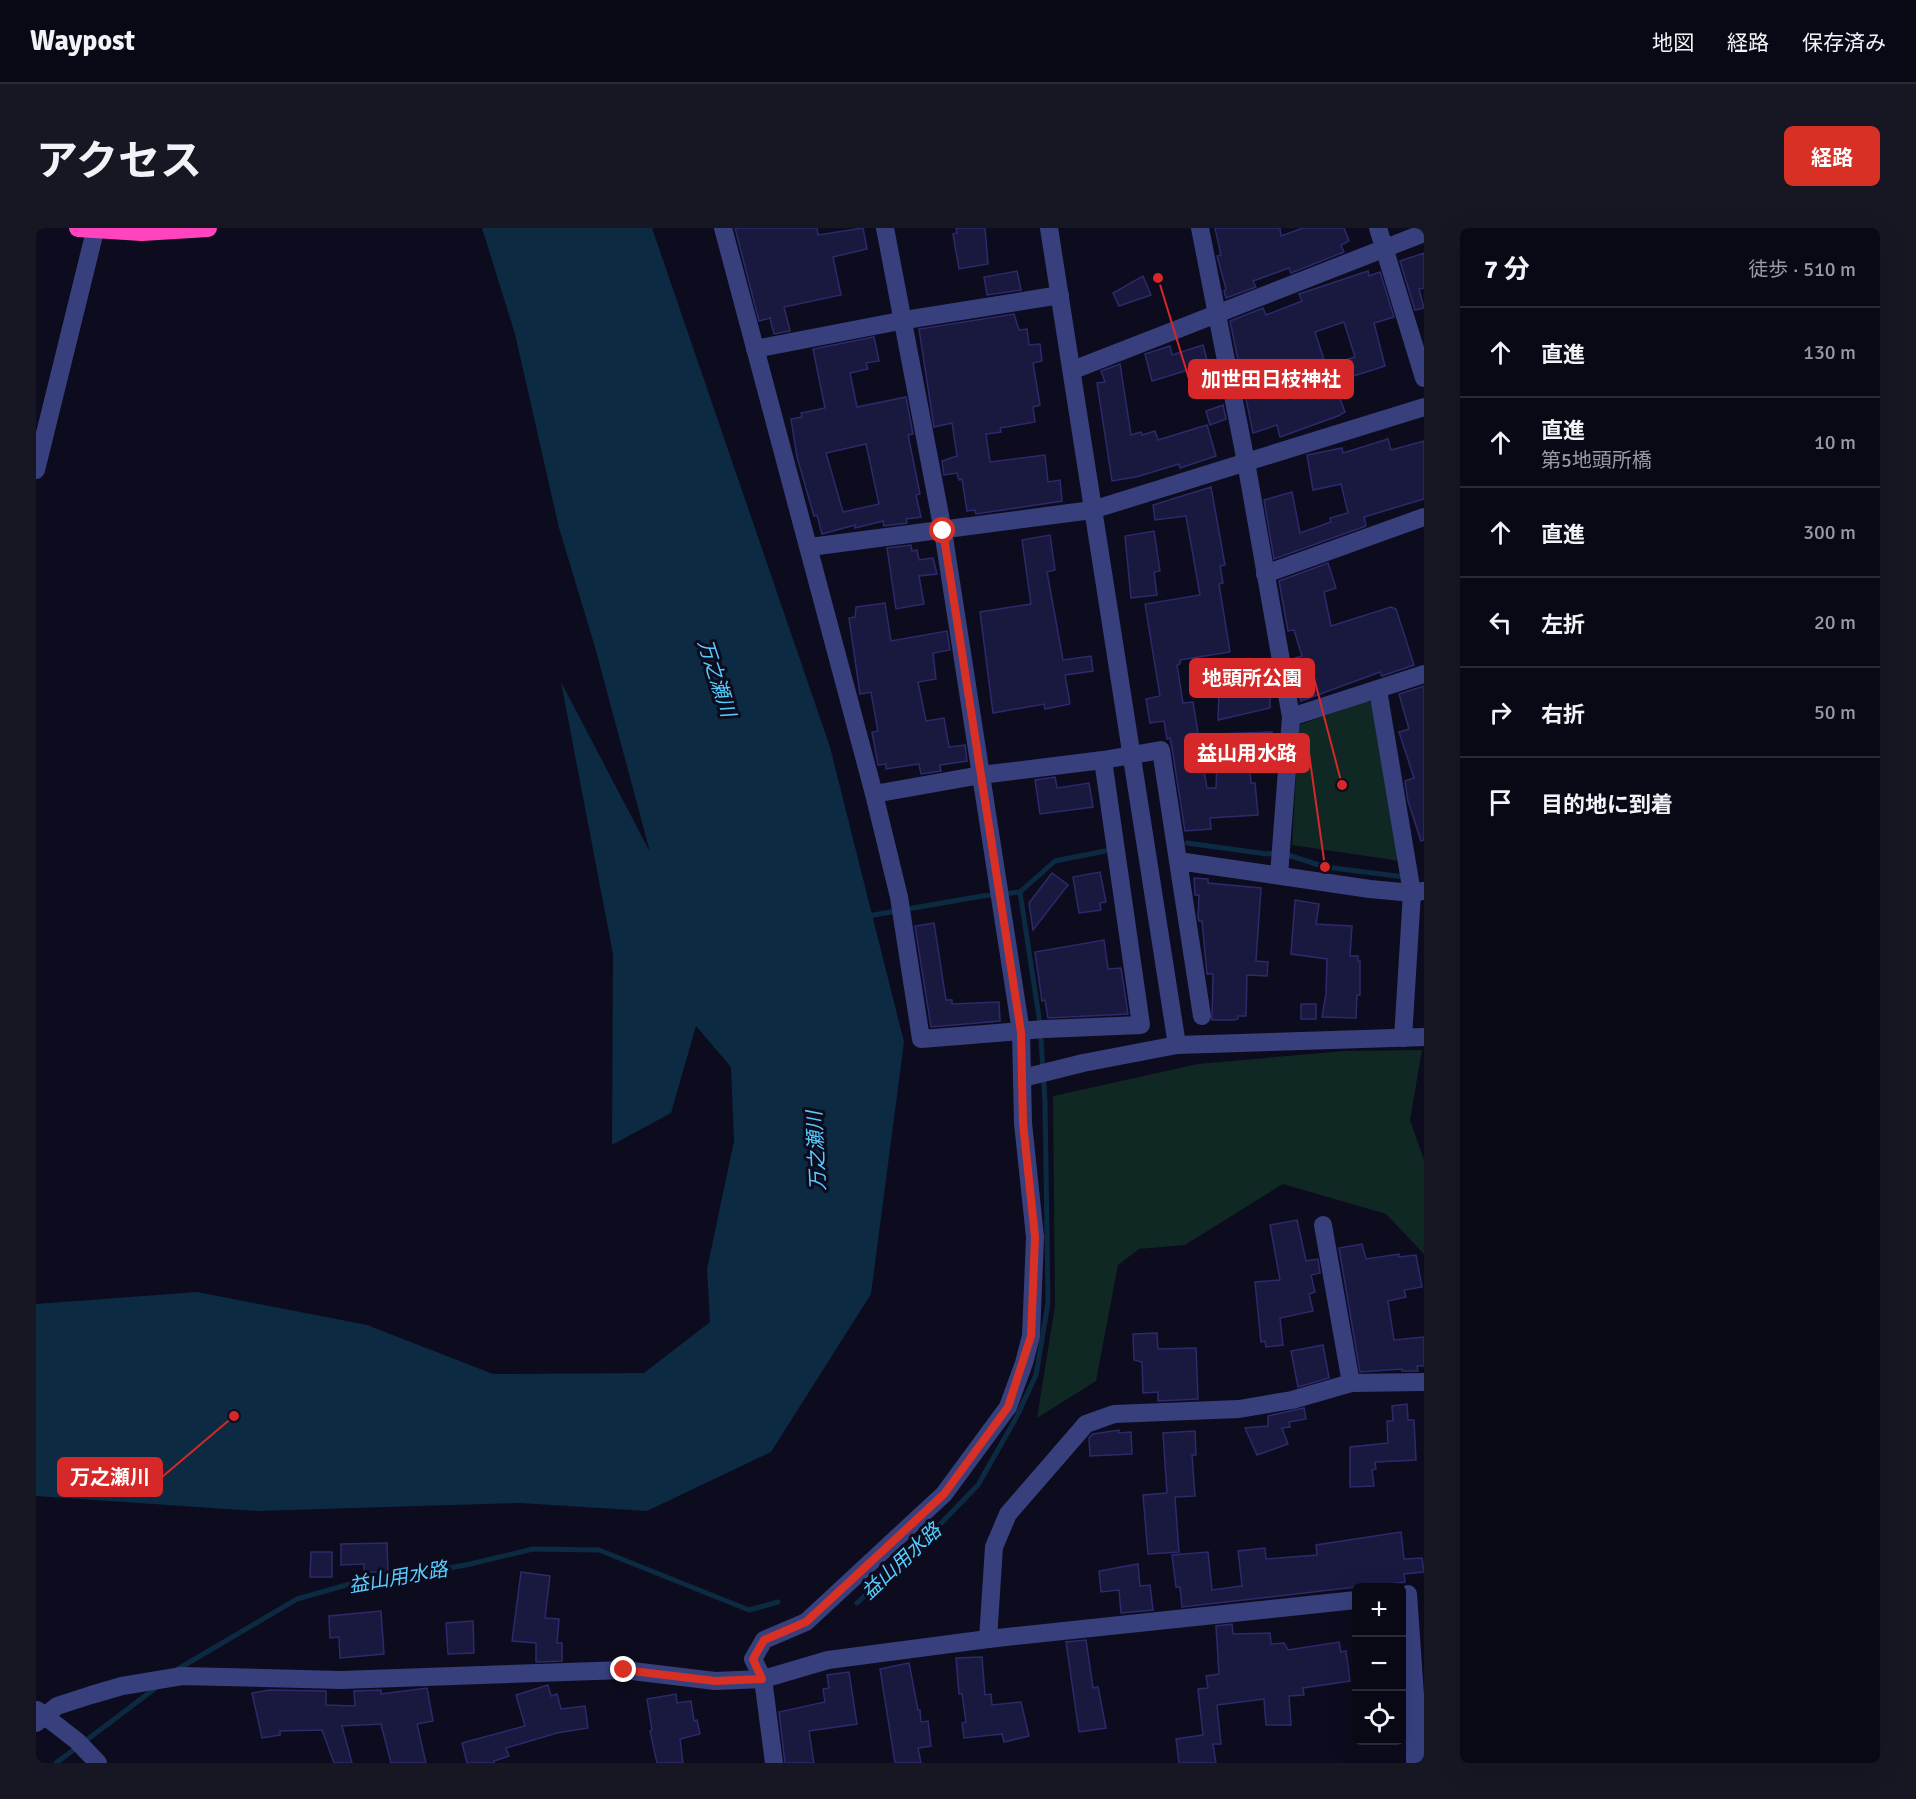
<!DOCTYPE html>
<html lang="ja">
<head>
<meta charset="utf-8">
<style>
  :root { --surface:#090916; --page:#171723; --text:#f1f3f6; --muted:#999aa1; --line:#292a35; --accent:#d93025 }
  body { margin:0; font-family:Signika,"Noto Sans JP",sans-serif; background:var(--page); color:var(--text) }
  .controls { position:absolute; right:18px; bottom:18px; display:grid; overflow:hidden; border-radius:9px; box-shadow:0 6px 24px #0002 }
  .controls button { width:54px; height:54px; display:grid; place-items:center; padding:0; border:0; border-bottom:2px solid var(--line); background:var(--surface); color:var(--text); font:30px sans-serif }
  .stop { position:absolute; width:18px; height:18px; margin:-14px; border:4px solid #d93025; border-radius:50%; background:#fff }
  .stop.end { background:#d93025; border-color:#fff; box-shadow:0 2px 6px #0008 }
  .list { margin:0; padding:0; list-style:none }
  h2 { display:flex; justify-content:space-between; align-items:center; height:78px; margin:0; padding:0 24px; font-size:26px }
  h2 small { font-size:20px; font-weight:400; color:var(--muted) }
  .list li { display:grid; grid-template-columns:39px 1fr auto; gap:18px; align-items:center; box-sizing:border-box; height:90px; padding:0 24px; border-top:2px solid var(--line) }
  .list b { display:block; font-size:22px; white-space:nowrap }
  .list p { margin:0; font-size:20px; white-space:nowrap; color:var(--muted) }
  .list em { font-size:20px; font-style:normal; color:var(--muted) }
  .icon { flex:none; width:33px; height:33px; fill:none; stroke:currentColor; stroke-width:2; stroke-linecap:round; stroke-linejoin:round }
  .map { position:relative; flex:none; width:1388px; height:1535px; overflow:hidden; border-radius:9px }
  header { display:flex; align-items:center; gap:36px; box-sizing:border-box; height:84px; padding:0 30px; background:var(--surface); border-bottom:2px solid var(--line) }
  header strong { font-size:28px }
  nav { display:flex; gap:33px; margin-inline-start:auto; font-size:21px }
  .intro { display:flex; align-items:center; justify-content:space-between; box-sizing:border-box; height:144px; padding:0 36px }
  h1 { margin:0; font-size:42px }
  .button { padding:15px 27px; border-radius:9px; background:var(--accent); color:#fff; font-size:21px; font-weight:700 }
  main { display:flex; gap:36px; padding:0 36px }
  aside { flex:1; background:var(--surface); border-radius:9px; box-shadow:0 6px 24px #0002 }
  .map>svg:first-child { display:block }
  .green { fill:#0f2823 }
  .water { fill:#0c2a42 }
  .lines { fill:none; stroke-linecap:round; stroke-linejoin:round }
  .stream { stroke:#0c2a42; stroke-width:5 }
  .building { fill:#19183f; stroke:#2c2a6b; stroke-width:1.5; fill-rule:evenodd }
  .minor { stroke:#37407d; stroke-width:18 }
  .highway { stroke:#ff44bd; stroke-width:18 }
  .route { stroke:#d93025; stroke-width:8 }
  .labels { text-anchor:middle; stroke-width:6; stroke-linejoin:round; paint-order:stroke }
  .water-label { font-size:20px; font-style:italic; fill:#57cdff; stroke:#0c0c1e }
  .leader { fill:none; stroke:#d62828; stroke-width:2 }
  .callout-dot { fill:#d62828; stroke:#0c0c1e; stroke-width:2 }
  .callout { fill:#d62828; stroke:#d62828; stroke-width:2 }
  .callout-label { font-size:20px; text-anchor:middle; font-weight:bold; fill:#fff }
</style>
</head>
<body>
<header>
<strong>Waypost</strong>
<nav><a>地図</a><a>経路</a><a>保存済み</a></nav>
</header>
<div class="intro"><h1>アクセス</h1><a class="button">経路</a></div>
<main>
<div class="map">
<svg width="1388" height="1535" viewBox="0 0 1388 1535">
  <rect width="100%" height="100%" fill="#0c0c1e"/>
  <g class="green">
    <path d="M1331,473L1339,476L1364,633L1256,617L1263,497Z"/>
    <path d="M1386,822L1374,892L1388,932V1026L1350,986L1247,956L1149,1017L1103,1021L1082,1037L1060,1153L1001,1190L1019,1078L1017,868L1162,836L1308,823Z"/>
  </g>
  <path class="water" d="M446,0H616L794,519L868,814L835,1066L735,1224L611,1283L484,1275L220,1283L0,1268V1076L161,1064L331,1097L457,1146L608,1145L674,1094L671,1041L698,913L695,839L660,798L635,885L576,917L577,726L525,454L614,624L559,419L523,300L479,106Z"/>
  <g class="lines">
    <g class="stream">
      <path d="M1151,615L1231,626L1243,624L1289,639L1369,649"/>
      <path d="M984,664L1019,633L1069,623"/>
      <path d="M832,688L946,668L984,664"/>
      <path d="M821,1375L886,1315L942,1257L980,1190L1000,1147L1012,1075L1009,874L1004,796L984,664"/>
      <path d="M142,1441L261,1371L314,1356L430,1337L497,1321L563,1322L713,1382L742,1374"/>
      <path d="M20,1535L121,1459"/>
    </g>
  </g>
  <g class="building">
    <path d="M699,0H781L782,7L827,0L831,21L797,29L805,67L748,79L754,103L738,106L734,90L723,93Z"/>
    <path d="M920,0H949L952,36L923,41L917,6L921,5Z"/>
    <path d="M1179,0H1244L1245,8L1267,0H1308L1313,13L1305,17L1308,24L1255,45L1253,40L1217,53L1220,59L1190,70L1188,63L1190,61L1181,28L1185,27Z"/>
    <path d="M1388,25V60L1383,61L1388,80L1379,82L1364,33Z"/>
    <path d="M981,43L985,62L951,67L948,49Z"/>
    <path d="M1332,43L1333,48L1344,44L1358,89L1338,95L1349,138L1308,151L1309,154L1299,157L1309,184L1302,188L1244,209L1241,197L1217,205L1194,93L1227,80L1230,87L1266,73L1263,66ZM1308,94L1319,129L1290,138L1279,104Z"/>
    <path d="M1107,48L1115,67L1083,78L1077,65Z"/>
    <path d="M978,86L983,102L991,101L993,117L1004,116L1006,133L997,135L1004,177L997,179L999,194L964,200L965,204L950,206L954,234L1009,227L1012,254L1024,252L1026,273L940,286L939,282L931,283L926,251L923,252L921,245L908,247L906,233L921,228L916,195L898,199L883,101Z"/>
    <path d="M838,109L843,133L830,135L832,141L814,145L821,179L870,169L877,206L872,207L884,266L880,267L885,289L870,291L871,295L848,298L847,293L819,300V297L786,306L781,287L778,288L761,229L755,191L766,189L765,185L789,180L777,121ZM830,216L843,276L807,284L790,225Z"/>
    <path d="M1167,117L1172,136L1116,153L1109,126L1134,118L1136,127Z"/>
    <path d="M1084,136L1095,207L1105,204L1106,207L1119,203L1122,212L1171,197L1180,228L1144,240L1143,236L1100,249L1076,253L1061,155L1069,154L1065,143Z"/>
    <path d="M1187,177L1190,191L1174,197L1170,183Z"/>
    <path d="M1352,211L1355,222L1388,213V271L1328,289L1330,298L1238,331L1228,272L1256,264L1264,305L1295,294L1294,290L1312,285L1305,256L1277,262L1271,227L1306,220L1307,225Z"/>
    <path d="M1175,259L1189,337L1184,338L1187,355L1183,356L1194,424L1144,432V436L1141,437L1147,475L1157,474L1171,560H1180L1182,506L1236,504L1235,522L1212,520L1215,555H1219L1222,587L1174,590L1175,601L1149,603L1136,520L1134,510L1131,511L1128,493L1114,495L1110,471L1124,468L1109,376L1164,367L1150,288L1119,292L1117,277Z"/>
    <path d="M1118,303L1124,343L1118,344L1121,367L1095,370L1089,308Z"/>
    <path d="M1014,307L1019,342L1011,344L1027,432L1055,428L1057,443L1029,447L1034,476L1009,481L1008,476L957,485L944,384L995,376L986,312Z"/>
    <path d="M875,317L876,323L881,322L883,332L897,330L901,346L883,348L888,376L860,381L851,320Z"/>
    <path d="M1292,335L1300,360L1288,364L1295,398L1355,379L1360,381L1378,437L1346,448L1344,444L1265,473L1256,431L1266,428L1258,402L1252,403L1243,353Z"/>
    <path d="M849,375L855,413L911,403L914,422L897,425L900,451L882,454L890,493L908,490L913,519L929,517L931,533L904,537L905,543L885,546L883,536L850,541V536L842,537L836,504L842,503L835,464L824,466L813,390L819,389L820,379Z"/>
    <path d="M1221,437V447H1228V452L1234,453V480L1182,492L1183,464L1203,465V440Z"/>
    <path d="M1388,458V612L1385,613L1372,573L1369,553L1378,550L1363,504L1373,501L1363,466Z"/>
    <path d="M1019,549L1021,560L1053,555L1057,579L1004,586L999,552Z"/>
    <path d="M1064,644L1070,674L1064,675L1065,682L1043,685L1037,649Z"/>
    <path d="M1016,645L1032,657L997,702L993,675Z"/>
    <path d="M1158,650L1172,651V655L1225,660L1220,733L1232,734L1231,748L1211,747L1210,788H1202V791L1197,792H1176L1177,746H1171L1166,693H1163L1162,689L1163,667H1159Z"/>
    <path d="M1259,672L1283,676L1280,696L1316,698L1314,728H1322V733H1324V767H1321L1320,790L1286,789L1290,766L1291,731L1255,726Z"/>
    <path d="M898,695L910,772H916V776L963,774L964,793L895,799L879,698Z"/>
    <path d="M1068,712L1072,741L1085,740L1092,786L1012,790L1009,772L1006,773L999,724Z"/>
    <rect x="1265" y="776" width="15" height="15"/>
    <path d="M1261,992L1270,1033L1282,1031L1284,1045L1275,1047L1279,1064L1273,1066L1277,1083L1244,1090L1247,1117L1230,1119L1229,1113L1225,1114L1219,1054L1244,1052L1234,997Z"/>
    <path d="M1326,1016L1330,1031L1363,1026V1029L1380,1027L1386,1059L1368,1062L1370,1069L1352,1073L1358,1112L1388,1109V1138H1381L1382,1143H1366V1141L1324,1144L1303,1020Z"/>
    <path d="M1121,1105L1122,1121L1160,1120L1162,1171L1122,1173V1164L1107,1165L1106,1134L1098,1132L1097,1106Z"/>
    <path d="M1287,1117L1293,1150L1262,1159L1255,1123Z"/>
    <path d="M1371,1176L1372,1192H1378L1380,1232L1339,1234L1340,1241L1336,1242L1338,1258L1314,1259V1219L1352,1215L1351,1193H1357L1356,1178Z"/>
    <path d="M1268,1180L1270,1191L1253,1194L1254,1199L1246,1200L1252,1216L1221,1227L1209,1200L1232,1198V1188Z"/>
    <path d="M1083,1202V1205L1095,1204L1096,1226L1054,1228L1053,1210L1057,1206Z"/>
    <path d="M1159,1203L1160,1227H1156L1159,1268L1139,1269L1143,1324L1112,1326L1107,1267L1131,1265L1127,1205Z"/>
    <path d="M1365,1304L1368,1331L1386,1330L1388,1344L1368,1346L1369,1354L1352,1356V1359H1320L1146,1379L1144,1359H1140L1136,1327L1172,1324L1176,1362L1206,1358L1202,1323L1229,1320L1230,1331L1281,1327L1280,1317Z"/>
    <path d="M351,1315L352,1344H328V1336L305,1337V1316Z"/>
    <path d="M275,1324H296V1349H274Z"/>
    <path d="M1102,1336L1104,1358L1114,1357L1117,1382L1085,1385L1083,1362L1065,1364L1063,1343Z"/>
    <path d="M485,1344L514,1348L509,1390L523,1391L521,1415H526V1433L500,1434V1415L476,1413Z"/>
    <path d="M345,1383L348,1426L304,1430L303,1409L294,1410L293,1388Z"/>
    <path d="M437,1393L438,1425L412,1426L410,1395Z"/>
    <path d="M1196,1396L1197,1406L1234,1405L1235,1416L1248,1415L1252,1422L1303,1414L1305,1424L1310,1423L1314,1453L1267,1460L1268,1467L1253,1468L1255,1497H1230L1228,1471L1181,1477L1185,1516H1177L1180,1535H1143L1140,1511L1167,1507L1162,1461L1172,1460L1170,1448L1183,1446L1180,1398Z"/>
    <path d="M1050,1412L1057,1460L1062,1459L1070,1500L1043,1504L1030,1414Z"/>
    <path d="M946,1429L949,1467L955,1466L956,1477L985,1474L993,1508L968,1514L966,1506L928,1510L926,1495L930,1494L926,1466H923L920,1430Z"/>
    <path d="M873,1435L882,1482H884L885,1494L892,1493L895,1518L882,1520L885,1535H859L844,1441Z"/>
    <path d="M813,1444L821,1496L773,1503L778,1535H749L743,1484L789,1474L787,1461L793,1460L791,1447Z"/>
    <path d="M512,1457L515,1468L521,1466L525,1481L549,1478L552,1500L521,1505L470,1520L473,1528L458,1533V1535H431L426,1515L489,1498L480,1467Z"/>
    <path d="M391,1460L397,1493L381,1496L390,1535H355L345,1496L306,1498L316,1535H298L286,1502L244,1503V1507L226,1510L216,1465L233,1462L290,1463V1477L319,1478L318,1463L345,1462V1466Z"/>
    <path d="M640,1466L641,1475L655,1473L658,1493L661,1492L664,1506L644,1511L647,1535H621L614,1503L616,1502L611,1471Z"/>
  </g>
  <g class="lines">
    <g class="minor">
      <path d="M687,0L838,566L863,669L885,811L1009,801L1105,797L1067,532L1125,522L1142,633L1334,661L1376,665L1388,663"/>
      <path d="M1013,0L1141,817"/>
      <path d="M1164,0L1210,234L1255,489L1243,647"/>
      <path d="M1342,0L1388,150"/>
      <path d="M719,121L869,92L1024,67"/>
      <path d="M1037,142L1388,5"/>
      <path d="M0,242L59,3"/>
      <path d="M774,319L1056,282L1388,179"/>
      <path d="M1229,346L1388,289"/>
      <path d="M1342,462L1376,665L1367,810"/>
      <path d="M1255,489L1388,446"/>
      <path d="M838,566L945,547L1067,532"/>
      <path d="M1142,633L1166,788"/>
      <path d="M987,850L1047,835L1141,817L1388,809"/>
      <path d="M1287,997L1315,1155"/>
      <path d="M1372,1366L1379,1467V1535"/>
      <path d="M952,1411L958,1319L972,1286L1050,1196L1078,1186L1203,1181L1256,1172L1315,1155L1388,1154"/>
      <path d="M1,1482L41,1513L62,1535"/>
      <path d="M0,1495L21,1478L55,1467L86,1458L146,1448L305,1452L588,1442L679,1453L727,1451L792,1432L952,1411L1320,1372"/>
      <path d="M738,1535L727,1451L717,1431L728,1412L770,1394L908,1266L972,1179L988,1135L995,1108L999,1009L987,895L985,804L907,303L849,0"/>
    </g>
    <path class="highway" d="M42,0L106,4L172,0"/>
  </g>
  <g class="lines">
    <path class="route" d="M588,1442L679,1453L726,1451L717,1431L728,1412L770,1394L908,1266L972,1179L995,1108L999,1009L987,895L985,804L907,303"/>
  </g>
  <g class="labels">
    <g class="water-label">
      <text transform="translate(681 450) rotate(72)" y="7">万之瀬川</text>
      <text transform="translate(780 923) rotate(-93)" y="7">万之瀬川</text>
      <text transform="translate(865 1333) rotate(-43)" y="7">益山用水路</text>
      <text transform="translate(362 1349) rotate(-10)" y="7">益山用水路</text>
    </g>
  </g>
  <path class="leader" d="M1122 50L1153 151M1306 557L1278 450M1289 639L1273 525M198 1188L126 1249"/>
  <g class="callout-dot">
    <circle cx="1122" cy="50" r="6"/>
    <circle cx="1306" cy="557" r="6"/>
    <circle cx="1289" cy="639" r="6"/>
    <circle cx="198" cy="1188" r="6"/>
  </g>
  <g class="callout">
    <rect x="1153" y="132" width="164" height="38" rx="6"/>
    <rect x="1154" y="431" width="124" height="38" rx="6"/>
    <rect x="1149" y="506" width="124" height="38" rx="6"/>
    <rect x="22" y="1230" width="104" height="38" rx="6"/>
  </g>
  <g class="callout-label">
    <text x="1235" y="158">加世田日枝神社</text>
    <text x="1216" y="457">地頭所公園</text>
    <text x="1211" y="532">益山用水路</text>
    <text x="74" y="1256">万之瀬川</text>
  </g>
</svg>
<div class="controls">
<button>+</button>
<button>−</button>
<button><svg class="icon" aria-label="locate" viewBox="0 0 24 24"><circle cx="12" cy="12" r="6"/><path d="M12 2v4M12 18v4M2 12h4M18 12h4"/></svg></button>
</div>
<div class="stop" style="left:907px;top:303px"></div>
<div class="stop end" style="left:588px;top:1442px"></div>
</div>
<aside>
<h2>7 分<small>徒歩 · 510 m</small></h2>
<ul class="list">
<li><svg class="icon" aria-label="ahead" viewBox="0 0 24 24"><path d="M12 20V5M6 11l6-6 6 6"/></svg><div><b>直進</b></div><em>130 m</em></li>
<li><svg class="icon" aria-label="ahead" viewBox="0 0 24 24"><path d="M12 20V5M6 11l6-6 6 6"/></svg><div><b>直進</b><p>第5地頭所橋</p></div><em>10 m</em></li>
<li><svg class="icon" aria-label="ahead" viewBox="0 0 24 24"><path d="M12 20V5M6 11l6-6 6 6"/></svg><div><b>直進</b></div><em>300 m</em></li>
<li><svg class="icon" aria-label="left" viewBox="0 0 24 24"><path d="M17 20v-9H6M10 6l-5 5 5 5"/></svg><div><b>左折</b></div><em>20 m</em></li>
<li><svg class="icon" aria-label="right" viewBox="0 0 24 24"><path d="M7 20v-9h11M14 6l5 5-5 5"/></svg><div><b>右折</b></div><em>50 m</em></li>
<li><svg class="icon" aria-label="arrive" viewBox="0 0 24 24"><path d="M6 21V4h12l-3 4 3 4H6"/></svg><div><b>目的地に到着</b></div></li>
</ul>
</aside>
</main>
</body>
</html>
